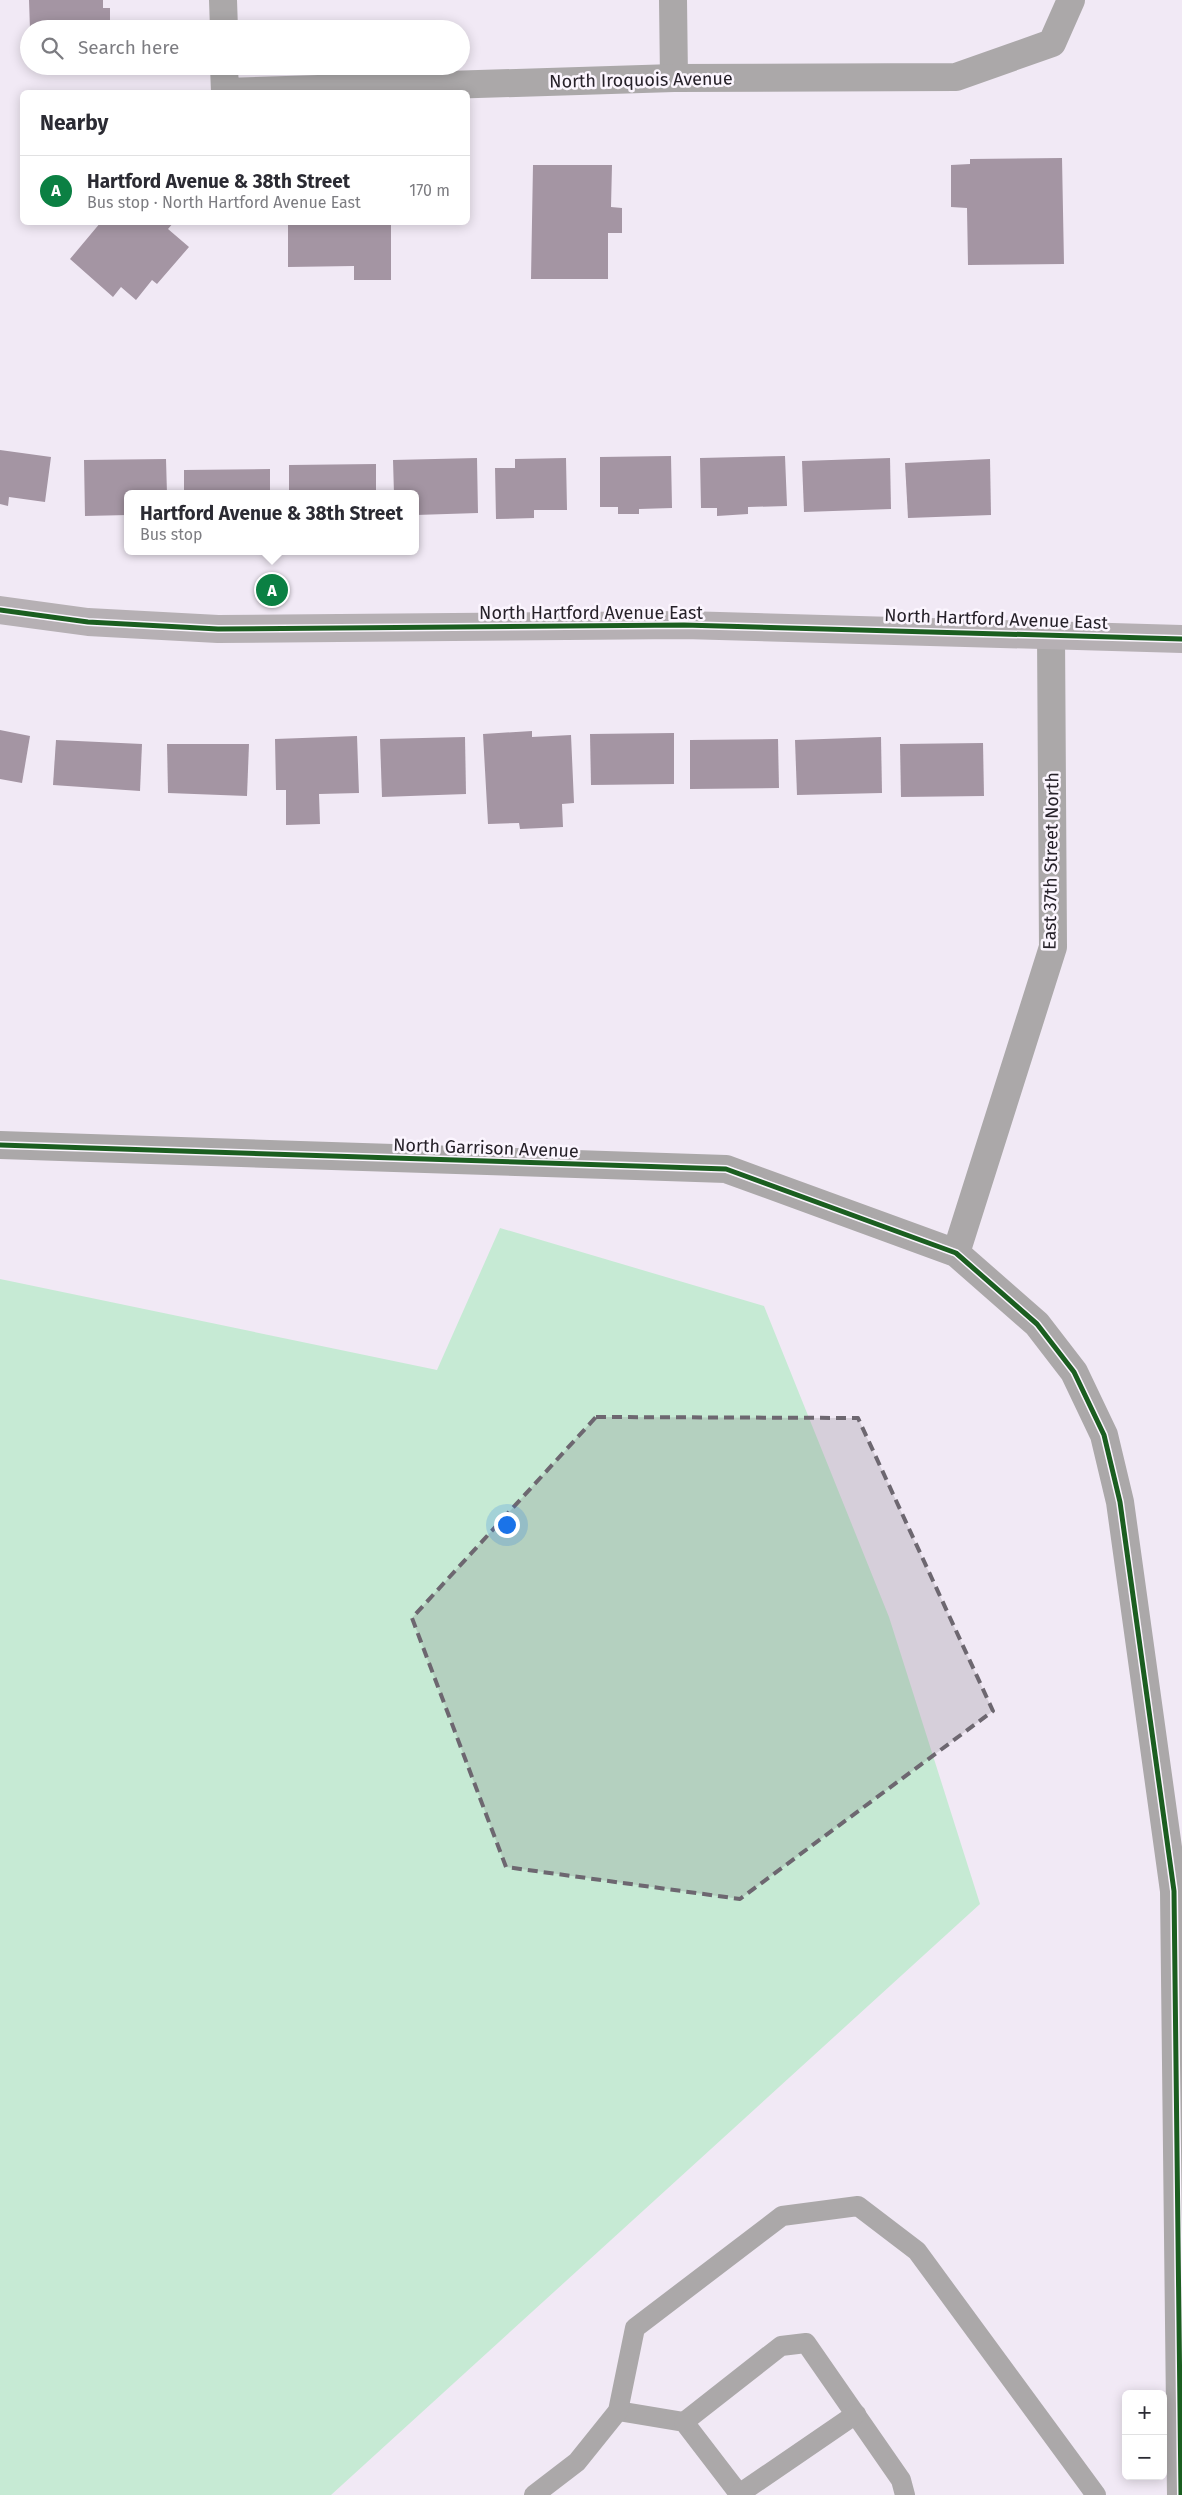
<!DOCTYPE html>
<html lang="en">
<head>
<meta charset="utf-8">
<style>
  :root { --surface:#fff; --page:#f7f7f7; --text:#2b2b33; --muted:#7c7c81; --line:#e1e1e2; --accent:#0b8043 }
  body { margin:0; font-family:"Fira Sans",sans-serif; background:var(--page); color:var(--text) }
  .controls { position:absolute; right:15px; bottom:15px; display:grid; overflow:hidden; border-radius:8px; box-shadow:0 2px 12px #0003 }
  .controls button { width:45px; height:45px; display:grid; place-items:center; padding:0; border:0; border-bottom:1px solid var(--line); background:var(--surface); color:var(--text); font:25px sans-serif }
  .you { position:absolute; left:506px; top:1524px; width:18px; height:18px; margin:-12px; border:4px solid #fff; border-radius:50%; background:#1a73e8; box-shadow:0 0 0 8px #1a73e833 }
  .badge { display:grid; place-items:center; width:32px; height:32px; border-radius:50%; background:var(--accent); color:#fff; font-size:16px; font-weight:700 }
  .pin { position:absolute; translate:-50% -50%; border:2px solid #fff; box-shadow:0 1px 5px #0006 }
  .popup { position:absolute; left:124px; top:490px; width:295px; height:65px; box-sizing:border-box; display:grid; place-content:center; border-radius:8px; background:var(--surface); filter:drop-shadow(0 1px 4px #0005); font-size:16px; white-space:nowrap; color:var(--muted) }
  .popup b { font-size:19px; color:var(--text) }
  .popup::after { content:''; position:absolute; left:50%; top:100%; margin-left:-10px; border:10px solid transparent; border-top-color:var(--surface) }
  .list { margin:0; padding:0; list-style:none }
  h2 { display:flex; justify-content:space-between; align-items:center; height:65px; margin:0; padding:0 20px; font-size:21px }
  h2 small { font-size:16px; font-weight:400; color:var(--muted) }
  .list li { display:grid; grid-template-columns:32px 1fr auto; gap:15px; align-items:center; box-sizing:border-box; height:70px; padding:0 20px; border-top:1px solid var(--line) }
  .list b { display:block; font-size:19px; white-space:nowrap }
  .list p { margin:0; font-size:16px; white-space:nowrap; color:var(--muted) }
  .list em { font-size:16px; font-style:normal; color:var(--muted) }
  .icon { flex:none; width:28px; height:28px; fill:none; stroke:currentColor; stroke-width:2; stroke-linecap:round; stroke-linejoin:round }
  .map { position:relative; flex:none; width:1182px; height:2495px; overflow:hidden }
  .search { position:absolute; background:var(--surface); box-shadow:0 2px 12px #0003; left:20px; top:20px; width:450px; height:55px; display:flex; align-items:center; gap:12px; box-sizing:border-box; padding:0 18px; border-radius:28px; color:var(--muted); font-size:19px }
  .panel { position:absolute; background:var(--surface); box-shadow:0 2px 12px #0003; left:20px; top:90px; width:450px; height:135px; border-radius:8px }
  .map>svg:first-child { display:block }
  .green { fill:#c6ead4 }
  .building { fill:#a495a3 }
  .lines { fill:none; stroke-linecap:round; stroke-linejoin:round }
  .lane { stroke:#aba8a9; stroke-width:20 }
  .street { stroke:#aba8a9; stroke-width:28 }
  .secondary { stroke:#b6b0b4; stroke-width:28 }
  .cycleway-casing { stroke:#fbf5fe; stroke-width:8 }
  .cycleway { stroke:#1b5e20; stroke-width:5 }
  .marked { fill:#6d6770; fill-opacity:0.2; stroke:#6d6770; stroke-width:4; stroke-dasharray:10 6; stroke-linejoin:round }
  .labels { text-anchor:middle; stroke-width:5; stroke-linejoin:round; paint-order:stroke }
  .street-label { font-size:18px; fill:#262129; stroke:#fbf5fe }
</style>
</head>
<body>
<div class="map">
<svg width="1182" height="2495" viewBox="0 0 1182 2495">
  <rect width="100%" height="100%" fill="#f1e9f5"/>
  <path class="green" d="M500,1228L764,1306L889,1617L980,1904L331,2495H0V1279L437,1370Z"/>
  <g class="building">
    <path d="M29,0H103V8H110V29H30Z"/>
    <path d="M1062,158L1064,264L968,265L967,208L951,207V165L970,164V159Z"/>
    <path d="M533,165H612L611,207L622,208V233H608V279H531Z"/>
    <path d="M101,222H174L168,229L189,247L157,284L152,280L136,300L121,287L113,297L70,259Z"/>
    <path d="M288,222H391V280H354V266L288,267Z"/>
    <path d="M0,450L51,457L45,502L9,497L8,506L0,504Z"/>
    <path d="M671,456L672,508L639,509V514H618V507H600V457Z"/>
    <path d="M785,456L787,506L748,507V514L717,516V508H701L700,458Z"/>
    <path d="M477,458L478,513L416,515V494H394L393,460Z"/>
    <path d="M566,458L567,510H534V518L496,519L495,468H515V459Z"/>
    <path d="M890,458L891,509L804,512L802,461Z"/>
    <path d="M166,459L167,494H128V515L85,516L84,460Z"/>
    <path d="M990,459L991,515L908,518L905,463Z"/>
    <path d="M376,464V494H289V465Z"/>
    <path d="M270,469V494H184V470Z"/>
    <path d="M0,730L30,736L22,783L0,779Z"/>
    <path d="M532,731V737L571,735L574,803L562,804L563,827L520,829L519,823L488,824L483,734Z"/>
    <path d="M674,733V784L591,785L590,734Z"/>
    <path d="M357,736L359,793L319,794L320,824L286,825V790H276L275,739Z"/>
    <path d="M465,737L466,794L382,797L380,739Z"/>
    <path d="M881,737L882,793L797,795L795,740Z"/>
    <path d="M778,739L779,788L690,789V740Z"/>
    <path d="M56,740L142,744L140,791L53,785Z"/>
    <path d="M983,743L984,796L901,797L900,744Z"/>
    <path d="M167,744H249L247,796L168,793Z"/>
  </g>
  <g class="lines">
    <g class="lane">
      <path d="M618,2411L684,2422L740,2495"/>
      <path d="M684,2422L781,2346L806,2343L901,2480L905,2495"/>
      <path d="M739,2494L856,2414"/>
      <path d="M534,2495L577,2462L618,2411L635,2328L782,2216L858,2206L917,2251L1096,2495"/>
    </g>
    <g class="street">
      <path d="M223,0L224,29"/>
      <path d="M673,0L674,78"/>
      <path d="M224,66L225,92L674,78L956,77L1052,43L1071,0"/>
      <path d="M0,1145L726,1169L956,1253L1037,1324L1074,1372L1104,1435L1120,1502L1174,1891L1181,2495"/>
      <path d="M956,1253L1053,947L1051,634"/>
    </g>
    <path class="secondary" d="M0,610L88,622L218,629L684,625L1182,639"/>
    <g class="cycleway-casing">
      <g id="cycleway">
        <path d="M0,610L88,622L218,629L684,625L1182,639"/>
        <path d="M0,1145L726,1169L956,1253L1037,1324L1074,1372L1104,1435L1120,1502L1174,1891L1181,2495"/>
      </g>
    </g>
    <use href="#cycleway" class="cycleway"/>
  </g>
  <path class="marked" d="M596,1417L858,1418L993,1711L740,1899L506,1867L412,1618Z"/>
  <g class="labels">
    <g class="street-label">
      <text transform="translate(641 80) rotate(-1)" y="6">North Iroquois Avenue</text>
      <text x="591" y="619">North Hartford Avenue East</text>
      <text transform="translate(996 619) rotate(2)" y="6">North Hartford Avenue East</text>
      <text transform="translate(1051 861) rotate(-89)" y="6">East 37th Street North</text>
      <text transform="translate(486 1148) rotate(2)" y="6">North Garrison Avenue</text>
    </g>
  </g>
</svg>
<div class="controls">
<button>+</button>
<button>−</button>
</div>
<div class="you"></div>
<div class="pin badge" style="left:272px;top:590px">A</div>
<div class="popup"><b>Hartford Avenue &amp; 38th Street</b>Bus stop</div>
<div class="search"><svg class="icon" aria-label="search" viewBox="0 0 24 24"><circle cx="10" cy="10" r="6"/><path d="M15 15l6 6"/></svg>Search here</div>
<section class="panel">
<h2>Nearby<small></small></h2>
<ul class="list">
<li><span class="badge">A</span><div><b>Hartford Avenue &amp; 38th Street</b><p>Bus stop · North Hartford Avenue East</p></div><em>170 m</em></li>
</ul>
</section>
</div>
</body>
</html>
